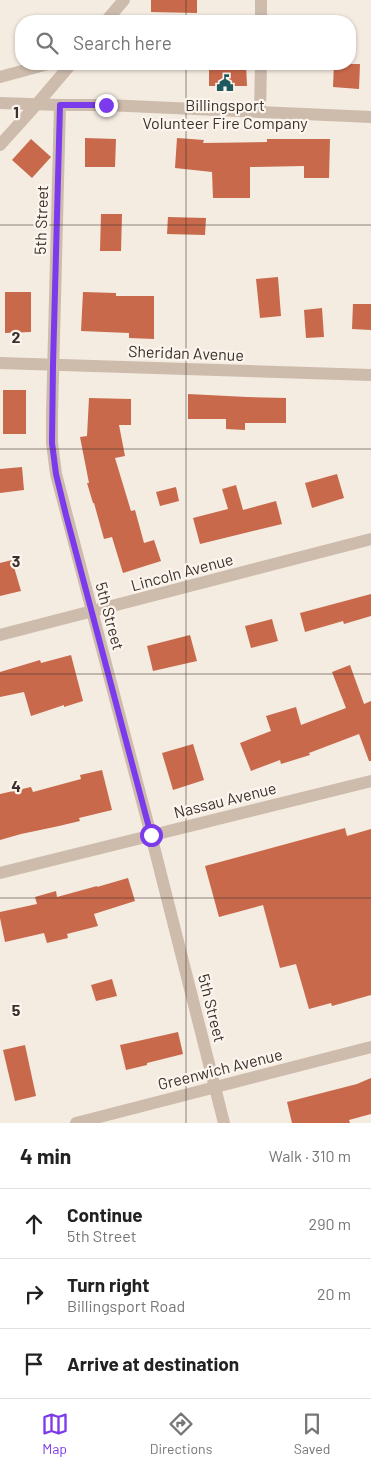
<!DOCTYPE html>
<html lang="en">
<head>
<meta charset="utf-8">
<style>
  :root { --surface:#fff; --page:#f6f6f6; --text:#222; --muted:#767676; --line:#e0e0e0; --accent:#7c3aed }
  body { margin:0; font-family:Barlow,sans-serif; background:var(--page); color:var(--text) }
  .stop { position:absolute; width:15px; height:15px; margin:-11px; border:4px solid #7c3aed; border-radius:50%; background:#fff }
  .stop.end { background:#7c3aed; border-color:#fff; box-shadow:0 1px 5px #0008 }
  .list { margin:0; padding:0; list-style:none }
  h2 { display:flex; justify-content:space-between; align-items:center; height:65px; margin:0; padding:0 20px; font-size:21px }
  h2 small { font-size:16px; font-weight:400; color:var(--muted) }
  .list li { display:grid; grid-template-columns:32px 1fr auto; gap:15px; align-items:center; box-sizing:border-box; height:70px; padding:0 20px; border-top:1px solid var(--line) }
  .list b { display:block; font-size:19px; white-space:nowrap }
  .list p { margin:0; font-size:16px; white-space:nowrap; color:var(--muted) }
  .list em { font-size:16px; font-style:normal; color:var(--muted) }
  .icon { flex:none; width:28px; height:28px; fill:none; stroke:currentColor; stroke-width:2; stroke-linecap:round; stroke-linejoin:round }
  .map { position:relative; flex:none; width:371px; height:1123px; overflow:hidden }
  .search { position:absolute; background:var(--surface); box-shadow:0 1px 4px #0004; left:15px; right:15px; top:15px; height:55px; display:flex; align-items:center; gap:12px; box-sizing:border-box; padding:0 18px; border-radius:20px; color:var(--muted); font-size:19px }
  .sheet { height:275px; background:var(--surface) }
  nav { display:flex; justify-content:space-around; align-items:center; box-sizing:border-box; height:70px; border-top:1px solid var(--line); background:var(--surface); font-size:14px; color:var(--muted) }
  nav a { display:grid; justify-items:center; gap:2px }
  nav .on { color:var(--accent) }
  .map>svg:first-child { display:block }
  .building { fill:#c8694b }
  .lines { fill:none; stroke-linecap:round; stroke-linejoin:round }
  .minor { stroke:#cdbbac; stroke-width:12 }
  .route { stroke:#7c3aed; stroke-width:6 }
  .grid { fill:none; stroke:#3b302b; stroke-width:1; stroke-opacity:0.55 }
  .labels { text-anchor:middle; stroke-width:4.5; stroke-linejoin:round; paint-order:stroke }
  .poi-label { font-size:16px; fill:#3b302b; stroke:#fbf5ee }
  .street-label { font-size:16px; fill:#3b302b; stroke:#fbf5ee }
  .grid-label { font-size:16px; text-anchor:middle; font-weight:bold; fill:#3b302b; stroke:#fbf5ee; stroke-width:4.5; stroke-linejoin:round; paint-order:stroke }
</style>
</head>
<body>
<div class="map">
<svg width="371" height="1123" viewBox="0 0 371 1123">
  <rect width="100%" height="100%" fill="#f4ebe1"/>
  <g class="building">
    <path d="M151,0H197V13L151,12Z"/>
    <path d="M209,64H246L247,86H209Z"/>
    <path d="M334,64H360L359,89L333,87Z"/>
    <path d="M85,138L116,139L115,167H85Z"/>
    <path d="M177,138L204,140L203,143L267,142V139H330L329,178H304V166L250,167V198H213L212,172L175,168Z"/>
    <path d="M31,139L51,157L32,178L12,160Z"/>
    <path d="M101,214H122L121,251H100Z"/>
    <path d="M168,217L206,218L205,235L167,234Z"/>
    <path d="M278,277L281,316L260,318L256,279Z"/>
    <path d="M5,292H31V332L5,333Z"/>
    <path d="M83,292L116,293V296H154V339L129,338V333L81,331Z"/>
    <path d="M353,304H371V330L352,329Z"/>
    <path d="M322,308L324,337L306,338L304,310Z"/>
    <rect x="3" y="390" width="23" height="44"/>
    <path d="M188,394L247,397L286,398V423H245V430L226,429V419H188Z"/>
    <path d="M89,398L131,399V425H119L125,456L115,458L131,511L135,510L144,543L154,540L161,561L123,573L112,537L104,539L94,503H93L87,483H89L80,437L87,436Z"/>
    <path d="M22,467L24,490L0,493V469Z"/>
    <path d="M337,474L344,498L312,508L305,483Z"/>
    <path d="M236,485L243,510L276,501L282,524L200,544L193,518L228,509L222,489Z"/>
    <path d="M176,487L179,501L160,506L156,492Z"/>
    <path d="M12,560L21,591L0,596V563Z"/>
    <path d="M371,594V616L344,624L343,621L305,632L300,613Z"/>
    <path d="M272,619L278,641L251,648L245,626Z"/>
    <path d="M190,635L197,661L153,671L147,646Z"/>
    <path d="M71,655L83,701L64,707V705L31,716L24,692L0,697V672L40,660L41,663Z"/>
    <path d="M350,665L364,704L371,701V761H369L359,734L309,753L310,755L281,764L280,760L251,771L240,743L271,731L266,716L296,707L301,725L346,708L332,672Z"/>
    <path d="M193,744L204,780L173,790L162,753Z"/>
    <path d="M102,770L112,810L79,818L80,821L59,826L21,834L0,840V794L31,787L33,792L81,779L80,775Z"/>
    <path d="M345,828L347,836L371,829V995L332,1006L331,1003L309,1009L296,964L280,968L263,905L219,917L205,866Z"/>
    <path d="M128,878L135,901L94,914L98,926L67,934L68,938L47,943L44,933L5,942L0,918V912L37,904L35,897L56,891L57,897L97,886V887Z"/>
    <path d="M112,979L117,996L96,1001L91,985Z"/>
    <path d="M178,1032L183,1054L147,1063V1065L126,1070L120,1045Z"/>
    <path d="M25,1045L36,1096L15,1101L3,1050Z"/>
    <path d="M371,1078V1114L349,1120L350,1123H292L287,1102L357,1084Z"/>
  </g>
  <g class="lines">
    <g class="minor">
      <path d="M106,21L124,0"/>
      <path d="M261,21V0"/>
      <path d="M0,77L48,64"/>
      <path d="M0,103L60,105H106L371,117"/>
      <path d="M60,105L52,414V443L56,474L151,835L224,1123"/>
      <path d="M260,111L261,64"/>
      <path d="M0,145L37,104L71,64"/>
      <path d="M0,363L371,375"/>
      <path d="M0,635L371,539"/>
      <path d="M0,873L371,781"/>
      <path d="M76,1123L371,1047"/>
    </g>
  </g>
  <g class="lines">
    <path class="route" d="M106,105H60L53,365L52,443L56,474L66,515L151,835"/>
  </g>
  <path class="grid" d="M186,0V21M186,64V1123M0,225H371M0,449H371M0,674H371M0,898H371"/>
  <defs>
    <g id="civic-bare" transform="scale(1.35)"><path d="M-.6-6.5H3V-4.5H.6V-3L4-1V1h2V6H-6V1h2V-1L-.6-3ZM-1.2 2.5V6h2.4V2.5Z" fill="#1f5a5e" stroke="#fbf5ee" stroke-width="2.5" paint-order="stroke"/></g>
  </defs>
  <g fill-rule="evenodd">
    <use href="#civic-bare" x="225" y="83"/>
  </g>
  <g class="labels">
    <g class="poi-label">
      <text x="225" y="111">Billingsport<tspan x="225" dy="18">Volunteer Fire Company</tspan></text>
    </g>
    <g class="street-label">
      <text transform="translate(41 220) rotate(-88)" y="6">5th Street</text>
      <text transform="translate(186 353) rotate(2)" y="6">Sheridan Avenue</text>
      <text transform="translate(182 572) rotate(-15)" y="6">Lincoln Avenue</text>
      <text transform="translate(110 616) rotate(75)" y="6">5th Street</text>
      <text transform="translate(225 800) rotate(-14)" y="6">Nassau Avenue</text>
      <text transform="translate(212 1008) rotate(76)" y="6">5th Street</text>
      <text transform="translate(220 1069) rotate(-14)" y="6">Greenwich Avenue</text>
    </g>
  </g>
  <g class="grid-label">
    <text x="16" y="118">1</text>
    <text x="16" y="343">2</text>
    <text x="16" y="567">3</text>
    <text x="16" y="792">4</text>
    <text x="16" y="1016">5</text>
  </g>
</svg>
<div class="stop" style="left:151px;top:835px"></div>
<div class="stop end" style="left:106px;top:105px"></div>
<div class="search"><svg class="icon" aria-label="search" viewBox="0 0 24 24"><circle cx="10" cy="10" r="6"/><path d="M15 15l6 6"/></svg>Search here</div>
</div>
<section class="sheet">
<h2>4 min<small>Walk · 310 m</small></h2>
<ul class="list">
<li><svg class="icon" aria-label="ahead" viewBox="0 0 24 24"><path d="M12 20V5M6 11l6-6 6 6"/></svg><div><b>Continue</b><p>5th Street</p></div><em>290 m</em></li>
<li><svg class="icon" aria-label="right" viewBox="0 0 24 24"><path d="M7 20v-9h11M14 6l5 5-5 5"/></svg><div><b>Turn right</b><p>Billingsport Road</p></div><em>20 m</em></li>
<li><svg class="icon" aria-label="arrive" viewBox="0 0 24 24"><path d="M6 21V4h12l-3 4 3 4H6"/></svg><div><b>Arrive at destination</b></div></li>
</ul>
</section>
<nav>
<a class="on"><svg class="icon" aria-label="map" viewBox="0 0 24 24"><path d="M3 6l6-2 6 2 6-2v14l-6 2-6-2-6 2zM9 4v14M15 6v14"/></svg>Map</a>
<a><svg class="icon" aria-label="directions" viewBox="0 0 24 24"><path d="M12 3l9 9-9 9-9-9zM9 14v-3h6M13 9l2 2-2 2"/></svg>Directions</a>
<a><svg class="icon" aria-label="saved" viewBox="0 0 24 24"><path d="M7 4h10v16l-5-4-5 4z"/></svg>Saved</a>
</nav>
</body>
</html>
